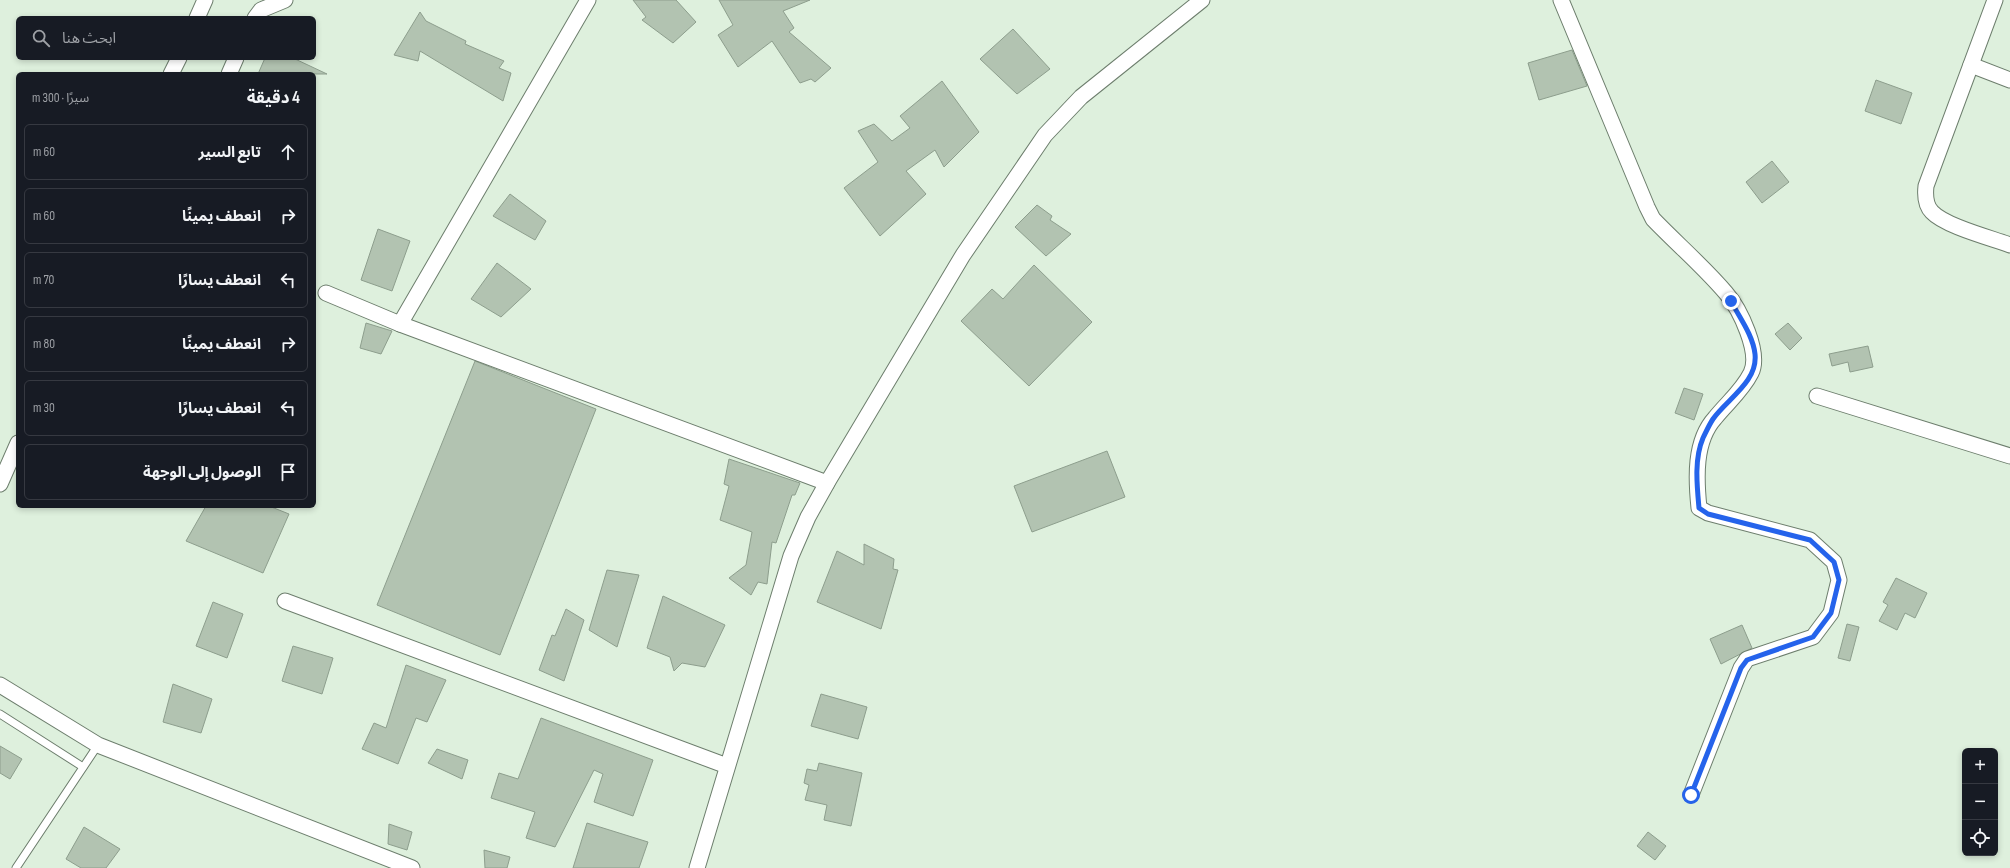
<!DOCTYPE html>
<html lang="ar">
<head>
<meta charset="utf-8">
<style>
  :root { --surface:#171b24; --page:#242831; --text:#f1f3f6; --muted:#9ea1a6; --line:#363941 }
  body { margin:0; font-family:"Sofia Sans Condensed","Noto Sans Arabic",sans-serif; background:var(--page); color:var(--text); direction:rtl }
  .controls { position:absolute; right:12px; bottom:12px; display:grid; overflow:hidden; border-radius:6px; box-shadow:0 2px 6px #0003 }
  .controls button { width:36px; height:36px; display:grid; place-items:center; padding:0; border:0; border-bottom:1px solid var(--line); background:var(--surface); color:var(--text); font:20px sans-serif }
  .stop { position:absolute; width:12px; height:12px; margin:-9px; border:3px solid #2563eb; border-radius:50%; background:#fff }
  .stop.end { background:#2563eb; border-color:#fff; box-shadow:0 1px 4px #0008 }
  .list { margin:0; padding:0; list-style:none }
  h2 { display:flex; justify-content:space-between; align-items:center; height:52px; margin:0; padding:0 16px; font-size:17px }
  h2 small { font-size:13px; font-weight:400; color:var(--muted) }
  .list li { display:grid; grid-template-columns:26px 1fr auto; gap:12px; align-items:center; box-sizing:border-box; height:56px; margin:0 8px 8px; padding:0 8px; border:1px solid var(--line); border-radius:6px }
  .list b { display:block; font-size:15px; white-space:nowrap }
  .list em { font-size:13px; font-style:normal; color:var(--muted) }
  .icon { flex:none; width:22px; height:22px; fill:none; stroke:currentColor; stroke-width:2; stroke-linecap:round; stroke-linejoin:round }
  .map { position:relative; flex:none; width:2010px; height:868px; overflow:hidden; direction:ltr }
  .search { position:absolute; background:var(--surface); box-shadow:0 2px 6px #0003; left:16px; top:16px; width:300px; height:44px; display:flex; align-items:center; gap:10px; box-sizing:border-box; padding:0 14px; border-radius:6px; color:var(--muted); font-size:15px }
  .panel { position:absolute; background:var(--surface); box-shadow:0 2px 6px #0003; left:16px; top:72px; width:300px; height:436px; border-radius:6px; direction:rtl }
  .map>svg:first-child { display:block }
  .building { fill:#b2c3b1; stroke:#8d9e8d }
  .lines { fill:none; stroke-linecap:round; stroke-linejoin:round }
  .service-casing { stroke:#6d7e6d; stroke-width:9 }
  .minor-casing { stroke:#6d7e6d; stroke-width:17 }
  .service { stroke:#fff; stroke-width:7 }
  .minor { stroke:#fff; stroke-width:15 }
  .route { stroke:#2563eb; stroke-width:5 }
</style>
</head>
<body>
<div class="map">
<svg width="2010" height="868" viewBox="0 0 2010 868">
  <rect width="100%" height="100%" fill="#def0dd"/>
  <g class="building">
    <path d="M633,0H676L696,22L673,43L642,20L646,17Z"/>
    <path d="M719,0H810L783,11L794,28L789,32L831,68L815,82L811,79L800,83L772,41L738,67L718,35L733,25Z"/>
    <path d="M420,12L426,21L466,41L465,44L504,61L499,68L511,73L503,101L420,51L418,61L394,55Z"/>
    <path d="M1013,29L1050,69L1017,94L980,59Z"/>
    <path d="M1572,50L1587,86L1539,100L1528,63Z"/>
    <path d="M265,58H293L327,74H258Z"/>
    <path d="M1876,80L1912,93L1901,124L1865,111Z"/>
    <path d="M942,81L979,132L944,167L935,150L906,171L926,194L880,236L844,188L878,162L858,131L874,124L892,141L910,128L900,116Z"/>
    <path d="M1772,161L1789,182L1762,203L1746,182Z"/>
    <path d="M510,194L546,221L535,240L493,216Z"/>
    <path d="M1037,205L1052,216L1050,220L1071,234L1046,256L1015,227Z"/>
    <path d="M378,229L410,241L392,291L361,280Z"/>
    <path d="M497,263L531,289L501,317L471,299Z"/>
    <path d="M1034,265L1092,322L1029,386L961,321L992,289L1003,299Z"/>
    <path d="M366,323L392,331L381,354L360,348Z"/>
    <path d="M1788,323L1802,338L1790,350L1775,334Z"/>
    <path d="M1868,346L1873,367L1850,372L1848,362L1832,366L1829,354Z"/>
    <path d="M475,361L596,409L500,655L377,605Z"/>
    <path d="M1684,388L1703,394L1694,420L1675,413Z"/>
    <path d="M1107,451L1125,497L1032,532L1014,486Z"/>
    <path d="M729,459L800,483L795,495H792L776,543L772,542L767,584L758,582L751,595L729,578L746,565L752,532L720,520L729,486L724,484Z"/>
    <path d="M206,506H269L289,514L263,573L186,541Z"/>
    <path d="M864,544L894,559L893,569L898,570L881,629L817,602L837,551L864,565Z"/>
    <path d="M607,570L639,575L617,647L589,630Z"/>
    <path d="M1896,578L1927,593L1915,618L1905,613L1897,630L1879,621L1888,605L1883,602Z"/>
    <path d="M663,596L725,625L705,667L682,663L674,671L670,657L647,648Z"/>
    <path d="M213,602L243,614L227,658L196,646Z"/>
    <path d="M566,609L584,620L564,681L539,670L552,635L555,636Z"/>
    <path d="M1847,624L1859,627L1850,661L1838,658Z"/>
    <path d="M1742,625L1752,648L1721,664L1710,639Z"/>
    <path d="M293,646L333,658L322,694L282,681Z"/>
    <path d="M406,665L446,680L427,722L416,718L398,764L362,749L374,723L386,728Z"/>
    <path d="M173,684L212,699L201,733L163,722Z"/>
    <path d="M821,694L867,707L858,739L811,726Z"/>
    <path d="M541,718L653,760L633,816L594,802L603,774L594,770L555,847L526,838L535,812L491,798L499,773L518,779Z"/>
    <path d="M0,746L22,759L10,779L0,773Z"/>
    <path d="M437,749L468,760L462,779L428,763Z"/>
    <path d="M819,763L862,773L851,826L824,820L827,805L805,800L809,785L804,783L807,769L817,771Z"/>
    <path d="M587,823L648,842L639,868H573Z"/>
    <path d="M389,824L412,832L407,850L388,844Z"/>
    <path d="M84,827L120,849L106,868H81L66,859Z"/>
    <path d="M1648,832L1666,846L1655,860L1637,846Z"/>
    <path d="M484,850L510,857L507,868H485Z"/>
  </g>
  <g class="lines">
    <g class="service-casing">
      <g id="service">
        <path d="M0,714L83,767"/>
        <path d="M16,868L98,745"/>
      </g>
    </g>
    <g class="minor-casing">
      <g id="minor">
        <path d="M1561,0L1647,207L1653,219C1677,244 1704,267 1726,293C1740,309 1761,353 1751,373C1742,391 1727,403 1715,418C1694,441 1696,479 1699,508L1708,513L1810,540L1834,562L1839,580L1831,613L1813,637L1747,659L1741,668L1691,795"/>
        <path d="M1995,0L1926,186C1925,195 1925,205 1932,212C1945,226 1991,238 2010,245"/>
        <path d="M197,18L205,0"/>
        <path d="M255,18L261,10L285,0"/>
        <path d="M1971,65L2010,80"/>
        <path d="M171,74L179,58"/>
        <path d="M229,74L236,58"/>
        <path d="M326,293L400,324L827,483"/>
        <path d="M400,324L588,0"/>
        <path d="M1817,396L2010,456"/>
        <path d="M0,484L18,443"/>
        <path d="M285,601L727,766"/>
        <path d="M0,685L98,745L412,868"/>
        <path d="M697,868L791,556L808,517L827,483L963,255L1045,135L1081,97L1202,0"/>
      </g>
    </g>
    <use href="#service" class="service"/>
    <use href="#minor" class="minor"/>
  </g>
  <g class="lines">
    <path class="route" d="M1691,795L1741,668L1747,660L1813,637L1831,613L1839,580L1834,562L1810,540L1708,514L1699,508C1697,486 1694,459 1703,438C1706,432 1709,425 1713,419C1727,399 1758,382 1755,354C1753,335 1739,317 1731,301"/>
  </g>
</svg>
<div class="controls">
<button>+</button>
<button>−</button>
<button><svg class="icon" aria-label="locate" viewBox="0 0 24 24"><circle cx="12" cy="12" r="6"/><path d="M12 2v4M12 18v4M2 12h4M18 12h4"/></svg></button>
</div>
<div class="stop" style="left:1691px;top:795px"></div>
<div class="stop end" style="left:1731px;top:301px"></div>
<div class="search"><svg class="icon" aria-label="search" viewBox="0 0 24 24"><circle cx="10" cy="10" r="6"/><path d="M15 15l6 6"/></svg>ابحث هنا</div>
<section class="panel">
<h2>4 دقيقة<small>سيرًا · 300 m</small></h2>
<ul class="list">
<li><svg class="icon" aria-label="ahead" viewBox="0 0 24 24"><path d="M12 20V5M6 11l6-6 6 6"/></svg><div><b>تابع السير</b></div><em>60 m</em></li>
<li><svg class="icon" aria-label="right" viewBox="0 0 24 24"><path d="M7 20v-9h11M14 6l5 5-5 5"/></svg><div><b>انعطف يمينًا</b></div><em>60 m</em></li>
<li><svg class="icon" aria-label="left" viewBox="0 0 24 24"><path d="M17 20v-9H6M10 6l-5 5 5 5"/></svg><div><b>انعطف يسارًا</b></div><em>70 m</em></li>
<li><svg class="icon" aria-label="right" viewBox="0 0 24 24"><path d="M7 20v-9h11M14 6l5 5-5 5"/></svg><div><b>انعطف يمينًا</b></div><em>80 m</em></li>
<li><svg class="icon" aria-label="left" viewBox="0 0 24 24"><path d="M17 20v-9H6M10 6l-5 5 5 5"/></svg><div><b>انعطف يسارًا</b></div><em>30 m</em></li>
<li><svg class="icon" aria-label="arrive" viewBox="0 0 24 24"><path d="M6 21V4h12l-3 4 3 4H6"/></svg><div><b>الوصول إلى الوجهة</b></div></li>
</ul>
</section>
</div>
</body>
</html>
